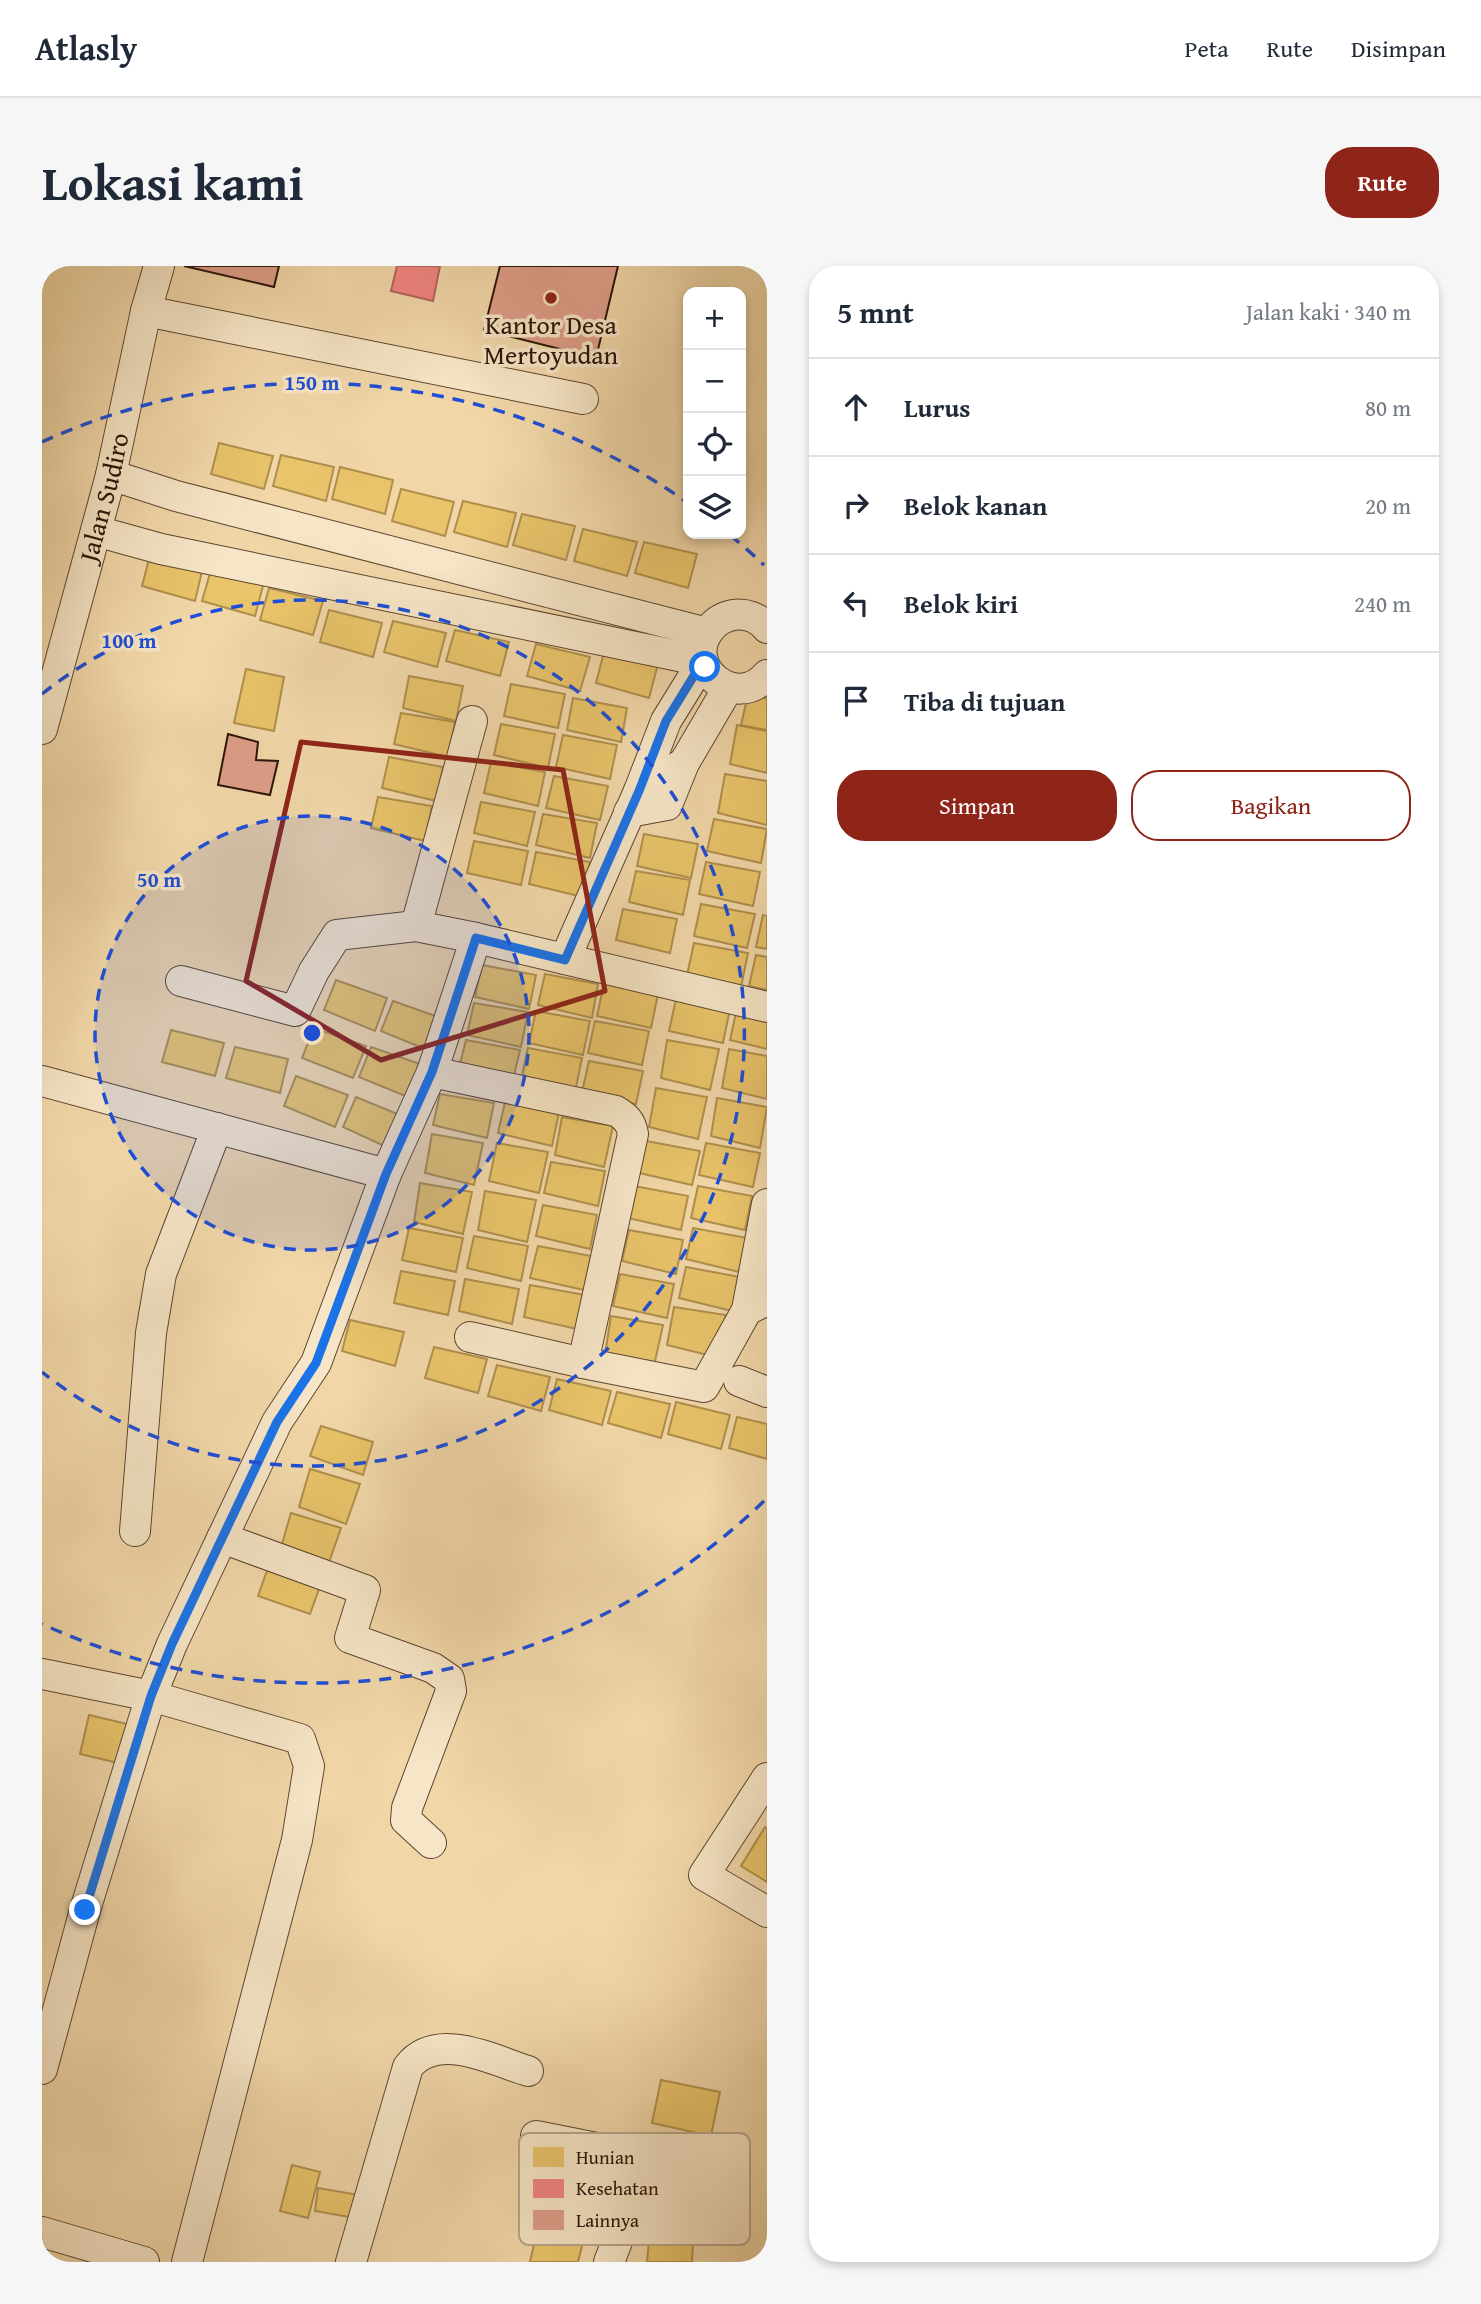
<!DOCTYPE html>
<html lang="id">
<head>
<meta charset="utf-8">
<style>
  :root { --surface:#fff; --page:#f6f6f7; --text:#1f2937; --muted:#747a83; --line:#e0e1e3; --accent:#8f2418 }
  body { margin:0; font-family:"Gentium Book Plus",serif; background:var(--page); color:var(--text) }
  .controls { position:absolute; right:21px; top:21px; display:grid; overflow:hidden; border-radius:14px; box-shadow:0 4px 10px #0003 }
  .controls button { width:63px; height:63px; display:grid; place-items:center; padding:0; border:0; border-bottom:2px solid var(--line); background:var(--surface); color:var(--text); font:35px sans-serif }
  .stop { position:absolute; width:21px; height:21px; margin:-16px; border:5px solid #1a73e8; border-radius:50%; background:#fff }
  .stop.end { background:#1a73e8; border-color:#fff; box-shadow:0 2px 7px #0008 }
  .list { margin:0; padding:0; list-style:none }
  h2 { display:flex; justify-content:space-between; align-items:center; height:91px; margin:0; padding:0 28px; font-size:30px }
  h2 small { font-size:23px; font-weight:400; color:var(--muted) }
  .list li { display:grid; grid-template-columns:46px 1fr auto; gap:21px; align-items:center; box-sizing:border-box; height:98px; padding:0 28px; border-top:2px solid var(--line) }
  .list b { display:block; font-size:26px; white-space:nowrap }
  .list em { font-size:23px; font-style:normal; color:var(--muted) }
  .actions { display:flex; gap:14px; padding:21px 28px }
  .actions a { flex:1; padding:16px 0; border:2px solid var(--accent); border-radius:28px; text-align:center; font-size:24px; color:var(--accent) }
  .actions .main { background:var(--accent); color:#fff }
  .icon { flex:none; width:38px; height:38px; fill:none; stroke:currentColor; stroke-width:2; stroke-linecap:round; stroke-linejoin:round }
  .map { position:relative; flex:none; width:725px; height:1996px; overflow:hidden; border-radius:28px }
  header { display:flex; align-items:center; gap:42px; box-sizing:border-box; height:98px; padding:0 35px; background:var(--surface); border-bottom:2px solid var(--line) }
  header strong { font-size:33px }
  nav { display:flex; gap:38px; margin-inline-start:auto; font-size:24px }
  .intro { display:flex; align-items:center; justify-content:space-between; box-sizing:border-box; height:168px; padding:0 42px }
  h1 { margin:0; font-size:49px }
  .button { padding:18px 32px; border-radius:28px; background:var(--accent); color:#fff; font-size:24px; font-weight:700 }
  main { display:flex; gap:42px; padding:0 42px }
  aside { flex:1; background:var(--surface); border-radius:28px; box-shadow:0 4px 10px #0003 }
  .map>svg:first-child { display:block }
  .homes { fill:#e9c46a; stroke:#b08f4d; stroke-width:2 }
  .health { fill:#f28482; stroke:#b6625e; stroke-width:2 }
  .building { fill:#de9e89; stroke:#2a1409; stroke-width:2 }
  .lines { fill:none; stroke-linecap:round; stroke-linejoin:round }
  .minor-casing { stroke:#5c4531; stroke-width:32 }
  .minor { stroke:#f6e5c6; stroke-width:30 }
  .route { stroke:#1a73e8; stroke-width:9 }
  .marked { fill:none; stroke:#8f2418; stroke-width:5; stroke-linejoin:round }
  .ring { fill:none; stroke:#1d4ed8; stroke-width:3.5; stroke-dasharray:12 9 }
  .poi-dot { fill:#8f2418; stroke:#f6e5c6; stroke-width:2.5 }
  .labels { text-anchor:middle; stroke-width:7; stroke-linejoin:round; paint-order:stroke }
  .poi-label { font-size:26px; fill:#2a1409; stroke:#f6e5c6 }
  .street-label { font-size:26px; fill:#2a1409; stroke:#f6e5c6 }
  .key { fill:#f6e5c6; stroke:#b9a68d; stroke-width:2 }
  .key-label { font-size:19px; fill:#2a1409 }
  .centre { fill:#1d4ed8; stroke:#f6e5c6; stroke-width:3.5 }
  .ring-label { font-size:21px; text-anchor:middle; font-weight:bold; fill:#1d4ed8; stroke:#f6e5c6; stroke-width:7; stroke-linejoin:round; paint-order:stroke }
</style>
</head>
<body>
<header>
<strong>Atlasly</strong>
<nav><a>Peta</a><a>Rute</a><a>Disimpan</a></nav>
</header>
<div class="intro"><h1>Lokasi kami</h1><a class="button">Rute</a></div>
<main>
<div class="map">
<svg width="725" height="1996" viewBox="0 0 725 1996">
  <rect width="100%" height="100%" fill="#f1d7a8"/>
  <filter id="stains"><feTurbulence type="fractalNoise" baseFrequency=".00286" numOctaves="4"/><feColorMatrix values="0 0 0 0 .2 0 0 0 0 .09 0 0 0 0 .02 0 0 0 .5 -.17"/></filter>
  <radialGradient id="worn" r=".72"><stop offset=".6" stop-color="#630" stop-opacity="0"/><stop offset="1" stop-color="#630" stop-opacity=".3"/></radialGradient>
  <g class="homes">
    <path d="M177,177L231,190L222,223L169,208Z"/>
    <path d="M239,189L292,201L284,235L231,220Z"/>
    <path d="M298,201L351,214L343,248L290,233Z"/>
    <path d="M359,223L412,236L403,270L350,255Z"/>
    <path d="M421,235L474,247L465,281L412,266Z"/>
    <path d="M480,248L533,260L524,294L471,279Z"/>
    <path d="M541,263L595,276L585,310L532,295Z"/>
    <path d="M602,276L655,288L646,322L593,307Z"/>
    <path d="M108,289L161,301L153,335L100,320Z"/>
    <path d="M169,304L222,316L213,350L160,335Z"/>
    <path d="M227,322L281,335L271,369L218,354Z"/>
    <path d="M287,344L340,357L331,391L278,376Z"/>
    <path d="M351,355L404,367L395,401L342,386Z"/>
    <path d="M413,364L467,376L458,410L404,395Z"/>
    <path d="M494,378L548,391L538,425L485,410Z"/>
    <path d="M562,386L616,398L607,432L554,417Z"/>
    <path d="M204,403L242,411L232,465L192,457Z"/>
    <path d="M367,410L421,420L414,455L361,442Z"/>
    <path d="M469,418L523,428L516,462L462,450Z"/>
    <path d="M706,429L725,432V464L699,459Z"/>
    <path d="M531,432L585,442L579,476L525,464Z"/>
    <path d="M359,447L413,456L406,491L352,478Z"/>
    <path d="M459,458L513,468L506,502L452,489Z"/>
    <path d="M695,459L725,465V507L688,498Z"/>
    <path d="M521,469L575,479L568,513L514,501Z"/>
    <path d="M347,491L401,501L394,535L340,522Z"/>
    <path d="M449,496L503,506L496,540L442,527Z"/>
    <path d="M683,508L725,515V559L676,547Z"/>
    <path d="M512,510L566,520L558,554L504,542Z"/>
    <path d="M336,531L390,540L383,575L329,562Z"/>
    <path d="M439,536L493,546L485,580L432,567Z"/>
    <path d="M501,548L555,557L548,592L494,579Z"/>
    <path d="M672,553L725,563L719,597L665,585Z"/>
    <path d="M602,568L656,578L649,612L595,600Z"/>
    <path d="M432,575L486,585L479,619L425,607Z"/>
    <path d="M494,586L548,596L541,631L487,618Z"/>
    <path d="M664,596L718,606L711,640L657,628Z"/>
    <path d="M594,605L648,614L641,649L587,636Z"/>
    <path d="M659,638L713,648L705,682L652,670Z"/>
    <path d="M581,643L635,653L628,687L574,674Z"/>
    <path d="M721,649L725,650V683L714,681Z"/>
    <path d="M652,677L706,687L699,721L645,709Z"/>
    <path d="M714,689L725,691V724L707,720Z"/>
    <path d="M440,699L494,709L487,743L433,731Z"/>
    <path d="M503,708L556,718L550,752L496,739Z"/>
    <path d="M294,714L345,732L333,765L282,744Z"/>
    <path d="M562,718L616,728L609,762L555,750Z"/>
    <path d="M634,733L688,743L681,777L627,765Z"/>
    <path d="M351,735L402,753L390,786L339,765Z"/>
    <path d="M432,737L486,746L479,781L425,769Z"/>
    <path d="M695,742L725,748V783L688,774Z"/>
    <path d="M494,745L548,755L541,789L487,777Z"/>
    <path d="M553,755L607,765L600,799L546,787Z"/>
    <path d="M272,762L324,780L311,812L260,792Z"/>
    <path d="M129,764L182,777L173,810L120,796Z"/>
    <path d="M424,774L478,784L470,818L416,806Z"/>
    <path d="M625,774L677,783L668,824L619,812Z"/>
    <path d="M193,781L246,793L238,827L184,812Z"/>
    <path d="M329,781L381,799L368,832L317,811Z"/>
    <path d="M486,782L540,792L533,826L479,814Z"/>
    <path d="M687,783L725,790V833L680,822Z"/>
    <path d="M547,795L601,805L594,838L540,826Z"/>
    <path d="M254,810L306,829L293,861L242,840Z"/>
    <path d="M614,822L665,831L656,873L607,861Z"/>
    <path d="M398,828L452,837L445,872L391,859Z"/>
    <path d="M314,831L365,852L351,884L301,861Z"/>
    <path d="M675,832L725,841L718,882L669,870Z"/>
    <path d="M463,836L517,846L510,880L456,867Z"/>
    <path d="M520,851L571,860L562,901L513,889Z"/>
    <path d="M390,868L441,877L432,919L383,907Z"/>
    <path d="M604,875L658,885L650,919L597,907Z"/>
    <path d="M455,877L506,886L497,927L447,915Z"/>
    <path d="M664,877L718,887L711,921L657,909Z"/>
    <path d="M509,896L563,905L556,940L502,927Z"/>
    <path d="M378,917L430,926L421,968L372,956Z"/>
    <path d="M592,920L646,930L639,964L586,952Z"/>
    <path d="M656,920L710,930L703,964L649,952Z"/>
    <path d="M443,925L494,934L485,976L436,964Z"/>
    <path d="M501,939L555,949L548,983L494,970Z"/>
    <path d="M367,962L421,972L414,1006L360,994Z"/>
    <path d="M651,962L705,972L697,1006L644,993Z"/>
    <path d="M587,964L641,974L634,1008L580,995Z"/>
    <path d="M432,970L486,980L479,1015L425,1002Z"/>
    <path d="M496,980L549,990L542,1024L488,1012Z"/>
    <path d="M644,1001L698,1011L690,1045L637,1032Z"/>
    <path d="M359,1005L413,1015L406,1049L352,1037Z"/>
    <path d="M578,1008L632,1018L625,1052L571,1040Z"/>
    <path d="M423,1013L477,1023L470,1058L417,1045Z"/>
    <path d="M488,1019L543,1029L535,1063L482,1051Z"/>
    <path d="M632,1041L684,1049L674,1091L625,1079Z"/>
    <path d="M569,1050L621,1059L612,1100L563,1088Z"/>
    <path d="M308,1054L362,1066L353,1100L300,1085Z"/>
    <path d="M392,1081L445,1093L436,1127L383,1112Z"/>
    <path d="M455,1099L508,1111L499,1145L446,1130Z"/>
    <path d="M515,1113L569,1125L560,1159L507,1144Z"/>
    <path d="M575,1126L628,1138L619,1172L566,1157Z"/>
    <path d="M634,1136L688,1149L679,1183L626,1168Z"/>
    <path d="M695,1151L725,1158V1193L687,1182Z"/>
    <path d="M279,1160L331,1176L321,1209L268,1190Z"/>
    <path d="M268,1203L318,1218L304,1258L257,1241Z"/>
    <path d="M249,1247L299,1262L285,1302L238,1285Z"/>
    <path d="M227,1299L280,1315L268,1348L216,1330Z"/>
    <path d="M47,1449L85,1458L76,1497L38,1488Z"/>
    <path d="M723,1561L725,1563V1616L699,1600Z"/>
    <path d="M619,1814L678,1826L669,1870L610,1857Z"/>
    <path d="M250,1899L278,1906L266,1952L238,1945Z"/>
    <path d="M276,1922L323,1930L319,1953L273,1945Z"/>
    <path d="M495,1965L541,1976L536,1996H488Z"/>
    <path d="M607,1975L651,1978L650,1996H605Z"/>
  </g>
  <path class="health" d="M355,0H398L391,35L349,25Z"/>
  <g class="building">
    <path d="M142,0H237L232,21Z"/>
    <path d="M458,0H576L554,92L442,64Z"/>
    <path d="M186,468L216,476L214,494L236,495L228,529L176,519Z"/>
  </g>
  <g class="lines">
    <g class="minor-casing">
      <g id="minor">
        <path d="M104,45L541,133"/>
        <path d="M69,209L134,230L665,367"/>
        <path d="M54,265L119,283L661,395L624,455L597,525L523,693"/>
        <path d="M725,362C717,352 704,347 691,349C681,351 674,355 668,363C638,400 694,446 725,409"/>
        <path id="s1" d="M0,463L69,209L104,45L117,0"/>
        <path d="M597,525L642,497L686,422"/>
        <path d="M587,546L625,539L642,497"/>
        <path d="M374,660L430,455"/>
        <path d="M139,715L253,745L272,705L295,669L374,660L434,672L725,741"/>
        <path d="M390,806L574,845C584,851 589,856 591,868L541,1097L662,1121L705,1044L725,1034"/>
        <path d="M0,815L344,908"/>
        <path d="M705,1044L725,938"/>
        <path d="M428,1071L541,1097"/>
        <path d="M697,1115L725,1126"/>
        <path d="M93,1265L109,1067L119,1008L175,862"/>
        <path d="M180,1272L323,1324L308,1372L391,1402L407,1413L409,1425L365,1542L364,1554L389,1577"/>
        <path d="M0,1408L109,1430L258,1473L267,1500L255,1574L145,1996"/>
        <path d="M725,1512L662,1609L725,1646"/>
        <path d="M0,1803L43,1644L109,1430L130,1378L235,1156L274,1097L344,908L390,806L434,672"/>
        <path d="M494,1870L590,1889L597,1894L593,1930L567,1996"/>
        <path d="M0,1966L102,1996"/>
        <path d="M309,1996L366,1801C395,1764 450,1794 486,1805"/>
      </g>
    </g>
    <use href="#minor" class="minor"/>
  </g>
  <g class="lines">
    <path class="route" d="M43,1644L109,1430L130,1378L235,1156L274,1097L344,908L390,806L434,672L523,694L597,525L624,455L661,395L663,401"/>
  </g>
  <path class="marked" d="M259,476L521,504L563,725L339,794L204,715Z"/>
  <circle cx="270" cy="767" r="217" fill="#1d4ed8" fill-opacity=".12"/>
  <g class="ring">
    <circle cx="270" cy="767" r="217"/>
    <path d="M0 428A433 433 0 1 1 0 1106"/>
    <path d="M722 1235A650 650 0 0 1 0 1358M0 176A650 650 0 0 1 643 235M688 269A650 650 0 0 1 722 299"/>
  </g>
  <circle class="poi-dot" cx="509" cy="32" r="7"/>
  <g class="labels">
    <g class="poi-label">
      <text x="509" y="68">Kantor Desa<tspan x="509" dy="30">Mertoyudan</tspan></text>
    </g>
    <g class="street-label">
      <text dy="9" stroke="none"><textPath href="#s1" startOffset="240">Jalan Sudiro</textPath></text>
    </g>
  </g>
  <rect x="477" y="1867" width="231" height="112" rx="10" class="key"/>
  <rect x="491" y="1881" width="31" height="20" fill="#e9c46a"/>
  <rect x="491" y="1913" width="31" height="19" fill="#f28482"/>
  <rect x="491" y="1944" width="31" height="20" fill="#de9e89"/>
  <g class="key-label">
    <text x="534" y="1898">Hunian</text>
    <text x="534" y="1929">Kesehatan</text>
    <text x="534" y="1961">Lainnya</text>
  </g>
  <circle cx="270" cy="767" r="10" class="centre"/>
  <g class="ring-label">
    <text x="270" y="124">150 m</text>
    <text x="87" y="382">100 m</text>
    <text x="117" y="621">50 m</text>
  </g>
  <rect width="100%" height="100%" filter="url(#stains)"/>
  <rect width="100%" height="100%" fill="url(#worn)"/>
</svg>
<div class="controls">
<button>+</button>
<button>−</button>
<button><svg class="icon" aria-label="locate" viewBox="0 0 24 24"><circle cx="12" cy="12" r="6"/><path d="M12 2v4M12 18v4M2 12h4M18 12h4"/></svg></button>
<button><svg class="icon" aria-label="layers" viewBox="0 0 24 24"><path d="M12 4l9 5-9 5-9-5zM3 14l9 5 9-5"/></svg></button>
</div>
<div class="stop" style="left:663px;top:401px"></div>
<div class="stop end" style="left:43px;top:1644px"></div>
</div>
<aside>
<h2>5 mnt<small>Jalan kaki · 340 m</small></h2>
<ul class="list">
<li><svg class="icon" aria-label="ahead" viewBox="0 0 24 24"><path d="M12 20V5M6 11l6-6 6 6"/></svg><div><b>Lurus</b></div><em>80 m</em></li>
<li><svg class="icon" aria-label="right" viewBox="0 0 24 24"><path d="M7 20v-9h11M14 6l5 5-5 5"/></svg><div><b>Belok kanan</b></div><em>20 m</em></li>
<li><svg class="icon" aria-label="left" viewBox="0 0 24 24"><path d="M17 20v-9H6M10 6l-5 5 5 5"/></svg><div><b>Belok kiri</b></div><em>240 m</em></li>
<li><svg class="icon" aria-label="arrive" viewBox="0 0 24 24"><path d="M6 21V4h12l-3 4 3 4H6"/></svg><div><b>Tiba di tujuan</b></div></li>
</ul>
<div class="actions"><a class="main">Simpan</a><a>Bagikan</a></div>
</aside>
</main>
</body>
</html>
